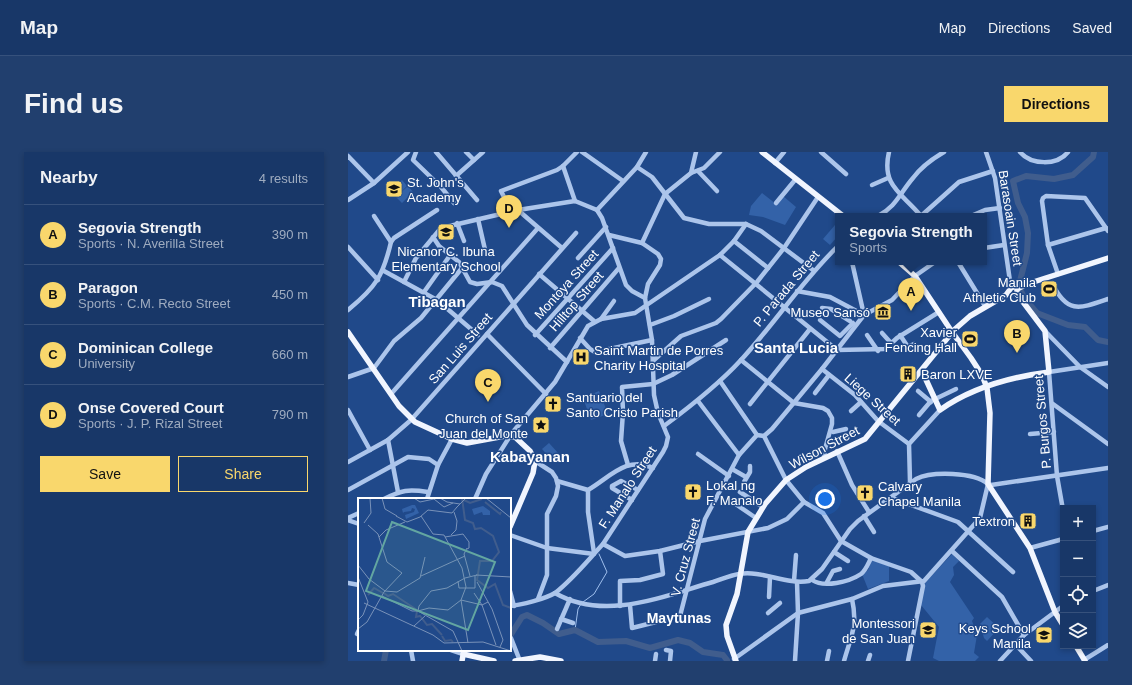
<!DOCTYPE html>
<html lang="en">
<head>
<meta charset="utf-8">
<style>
  :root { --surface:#183768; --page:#213f6e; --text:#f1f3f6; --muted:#9facc0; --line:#36517c; --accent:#f9d76c }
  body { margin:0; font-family:Arial,sans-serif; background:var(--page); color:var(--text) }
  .controls { position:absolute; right:12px; bottom:12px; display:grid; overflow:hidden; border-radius:0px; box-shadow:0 2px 6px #0003 }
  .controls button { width:36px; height:36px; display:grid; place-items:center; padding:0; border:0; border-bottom:1px solid var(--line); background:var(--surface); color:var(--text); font:20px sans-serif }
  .you { position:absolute; left:477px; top:347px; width:14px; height:14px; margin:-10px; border:3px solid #fff; border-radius:50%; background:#1a73e8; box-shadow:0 0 0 6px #1a73e833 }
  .badge { display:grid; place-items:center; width:26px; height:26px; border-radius:50%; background:var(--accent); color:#111; font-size:13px; font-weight:700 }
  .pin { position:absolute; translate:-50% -33px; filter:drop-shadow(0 1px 2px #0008) }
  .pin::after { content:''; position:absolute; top:21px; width:14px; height:12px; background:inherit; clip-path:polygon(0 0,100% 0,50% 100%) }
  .popup { position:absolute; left:487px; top:61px; width:152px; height:52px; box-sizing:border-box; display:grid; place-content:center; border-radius:0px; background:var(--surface); filter:drop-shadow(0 1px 3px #0005); font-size:13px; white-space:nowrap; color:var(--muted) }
  .popup b { font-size:15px; color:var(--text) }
  .popup::after { content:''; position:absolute; left:50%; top:100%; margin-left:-8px; border:8px solid transparent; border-top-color:var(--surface) }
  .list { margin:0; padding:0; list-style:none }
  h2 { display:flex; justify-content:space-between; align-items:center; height:52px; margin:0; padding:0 16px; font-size:17px }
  h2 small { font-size:13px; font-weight:400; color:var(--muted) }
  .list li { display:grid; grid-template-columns:26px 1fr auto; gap:12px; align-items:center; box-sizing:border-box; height:60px; padding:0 16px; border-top:1px solid var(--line) }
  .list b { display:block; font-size:15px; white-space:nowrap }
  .list p { margin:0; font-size:13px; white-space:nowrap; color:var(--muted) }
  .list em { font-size:13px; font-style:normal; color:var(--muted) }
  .actions { display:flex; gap:8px; padding:12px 16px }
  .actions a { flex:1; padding:9px 0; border:1px solid var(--accent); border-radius:0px; text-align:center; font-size:14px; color:var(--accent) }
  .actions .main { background:var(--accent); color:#111 }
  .icon { flex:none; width:22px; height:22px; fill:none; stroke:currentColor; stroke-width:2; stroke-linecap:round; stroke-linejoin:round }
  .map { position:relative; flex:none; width:760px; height:509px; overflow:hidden; border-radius:0px }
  header { display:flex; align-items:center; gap:24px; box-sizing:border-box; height:56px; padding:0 20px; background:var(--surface); border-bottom:1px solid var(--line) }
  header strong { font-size:19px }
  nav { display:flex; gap:22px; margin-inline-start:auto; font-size:14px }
  .intro { display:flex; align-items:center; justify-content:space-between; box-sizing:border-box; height:96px; padding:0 24px }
  h1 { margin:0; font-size:28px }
  .button { padding:10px 18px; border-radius:0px; background:var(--accent); color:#111; font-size:14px; font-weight:700 }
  main { display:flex; gap:24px; padding:0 24px }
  aside { flex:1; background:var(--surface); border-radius:0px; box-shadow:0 2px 6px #0003 }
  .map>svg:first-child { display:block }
  .green { fill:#3362a8 }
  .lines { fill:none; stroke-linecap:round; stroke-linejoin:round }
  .stream { stroke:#9fbfed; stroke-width:1 }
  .river { stroke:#405d8d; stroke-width:6 }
  .minor { stroke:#acc5eb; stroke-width:4.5 }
  .major { stroke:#f1f5fe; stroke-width:5.5 }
  .labels { text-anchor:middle; stroke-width:3; stroke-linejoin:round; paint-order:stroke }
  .poi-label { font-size:13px; fill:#fff; stroke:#20498a; text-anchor:end }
  .street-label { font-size:13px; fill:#fff; stroke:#20498a }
  .neighbourhood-label { font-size:14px; font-weight:bold; fill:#fff; stroke:#20498a }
  .quarter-label { font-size:15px; font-weight:bold; fill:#fff; stroke:#20498a }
  .inset-river { fill:none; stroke:#405d8d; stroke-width:2 }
  .inset-road { fill:none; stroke:#7992b9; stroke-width:1 }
  .view { fill:#63a6a1; fill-opacity:0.15; stroke:#63a6a1; stroke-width:2 }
  .inset-edge { fill:none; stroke:#fff; stroke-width:2 }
</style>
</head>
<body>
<header>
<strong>Map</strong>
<nav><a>Map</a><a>Directions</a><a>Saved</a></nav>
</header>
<div class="intro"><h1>Find us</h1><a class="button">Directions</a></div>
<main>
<aside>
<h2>Nearby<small>4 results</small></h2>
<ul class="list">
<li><span class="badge">A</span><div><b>Segovia Strength</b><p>Sports · N. Averilla Street</p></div><em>390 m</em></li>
<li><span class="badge">B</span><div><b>Paragon</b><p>Sports · C.M. Recto Street</p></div><em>450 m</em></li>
<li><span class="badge">C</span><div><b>Dominican College</b><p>University</p></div><em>660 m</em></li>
<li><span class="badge">D</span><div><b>Onse Covered Court</b><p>Sports · J. P. Rizal Street</p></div><em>790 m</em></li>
</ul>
<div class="actions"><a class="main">Save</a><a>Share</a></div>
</aside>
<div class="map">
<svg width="760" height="509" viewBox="0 0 760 509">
  <rect width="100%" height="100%" fill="#20498a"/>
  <g class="green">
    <path d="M54,28L59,34L48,45L43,39Z"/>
    <path d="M60,34L65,40L54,51L48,45Z"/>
    <path d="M414,41L428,52L435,44L448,55L437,73L415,65L401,63L403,54Z"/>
    <path d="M487,73L490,76V84L482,93L475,87Z"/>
    <path d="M251,239L260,262L243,268L235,246Z"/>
    <path d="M201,291L211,302L204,308L194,297Z"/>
    <path d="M604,402L611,409L605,415L606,423L602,430L626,466L624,469L629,483L626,501L631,505L627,509H591L585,506L591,475L573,453L575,433Z"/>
    <path d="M524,408L541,414V429L520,437L514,422L520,418Z"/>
    <path d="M639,465L651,476L639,489L636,486L632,472Z"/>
  </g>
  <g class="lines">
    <g class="stream">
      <path d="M235,450L246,442L259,420L251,402"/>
      <path d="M227,478L230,457L233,452"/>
      <path d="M379,508L380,509"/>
    </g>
    <g class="river">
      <path d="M746,0L745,5L725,23L706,27L678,24L665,29L670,51L677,65L680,81L679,101L672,129L673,139L677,147L689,161L720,173L737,175L750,188L760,190"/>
      <path d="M162,484L174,465L179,463L195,471L211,482L227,478L250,490L278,489L302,496L330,488L342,491L355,500L375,503L379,508"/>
      <path d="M36,509L38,498"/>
    </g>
    <g class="minor">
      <path d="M68,0L65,8L93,35L106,51"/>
      <path d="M88,0L129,48"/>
      <path d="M118,0L126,8"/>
      <path d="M234,0L275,29"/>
      <path d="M473,0L498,22"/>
      <path d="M541,0C533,34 554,41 573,64"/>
      <path d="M638,0L647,26L663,136"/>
      <path d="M672,0C683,13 709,14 720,0"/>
      <path d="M0,4L26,31"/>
      <path d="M427,11L436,0"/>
      <path d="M215,14L227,49"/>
      <path d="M289,15L304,25L336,66L361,72H398L413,79L465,118"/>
      <path d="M350,19L369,39"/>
      <path d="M343,21L356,16L372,0"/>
      <path d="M108,24L135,0"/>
      <path d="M524,33L540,26"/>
      <path d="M0,48L26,31L60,0"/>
      <path d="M428,51L447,28"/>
      <path d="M249,58L289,15L298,0"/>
      <path d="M26,64L43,90"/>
      <path d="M530,64C548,55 552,41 565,26C573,15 584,7 596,0"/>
      <path d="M573,64L611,30L645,19"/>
      <path d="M623,64L637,58L652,56"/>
      <path d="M130,67L138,102"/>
      <path d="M109,71L116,89"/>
      <path d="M85,85L91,94L111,110L122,130L129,132L144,130L154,134L179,173L219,210"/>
      <path d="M386,89L420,116"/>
      <path d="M294,91L317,42L343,21L348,0"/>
      <path d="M700,93L758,76"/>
      <path d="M0,95L30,128"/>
      <path d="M214,96L157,47L153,39L209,18L215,14L229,0"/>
      <path d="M636,96L656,93"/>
      <path d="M372,103L489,198"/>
      <path d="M230,106L258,75"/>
      <path d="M504,110L516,163"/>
      <path d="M610,110L637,154"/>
      <path d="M36,119L89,148L130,183"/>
      <path d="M191,122L246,169"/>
      <path d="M710,122L700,93L694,49L695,46L698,44L737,46L760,79"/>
      <path d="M56,130L68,106L93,76L170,58L227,49L249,58L254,66L278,133L284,139L297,146"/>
      <path d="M704,131C719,162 731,157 760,147"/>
      <path d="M449,139L482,145L516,163"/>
      <path d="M76,140L103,102"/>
      <path d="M474,156L483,157L502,169"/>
      <path d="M0,158C28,135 35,124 43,90L46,86L89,58"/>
      <path d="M253,167L266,149"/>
      <path d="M472,168L492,184L505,171"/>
      <path d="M302,173L326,164L361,147"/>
      <path d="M697,179L732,215L760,235"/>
      <path d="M534,181L543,191"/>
      <path d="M139,182L198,242"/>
      <path d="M187,183L265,96"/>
      <path d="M519,183L530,199"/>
      <path d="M552,183L560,195L566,192"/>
      <path d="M232,186L242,197L247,200L304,188"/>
      <path d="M202,196L271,116"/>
      <path d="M489,198L537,197L549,186L591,160"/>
      <path d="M306,208L333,184L368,171L373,167L409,130L436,96L470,45"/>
      <path d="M393,208L446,251L475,256L480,259L484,266V272L477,297L476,305"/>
      <path d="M474,217L507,243L530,269L561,292"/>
      <path d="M0,225L26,216L46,189L73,166L114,116"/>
      <path d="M372,229L409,283"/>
      <path d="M570,239L583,250"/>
      <path d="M467,241L481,223"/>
      <path d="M43,242L190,76"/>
      <path d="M350,249L391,303"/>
      <path d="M402,252L462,177"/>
      <path d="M705,252L760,292"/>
      <path d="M0,258L22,298"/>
      <path d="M503,259L513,250"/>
      <path d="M571,263L583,249L608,237"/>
      <path d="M316,274C343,254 370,233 393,208C427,171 454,129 490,94"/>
      <path d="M485,280L498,277"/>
      <path d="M682,282L706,280"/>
      <path d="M416,284L438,328L456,350L475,361L493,389L523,406L563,420L574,430L575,434L560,509"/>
      <path d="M40,288L50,340"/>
      <path d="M489,299L504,333L521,360"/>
      <path d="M350,302L381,324"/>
      <path d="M187,309L204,320L208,326L210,334L208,344L199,362V423L190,447"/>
      <path d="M0,310L40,288L63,268L228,81"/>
      <path d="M280,313L273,289L275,260L274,235L305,232L324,223L378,188"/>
      <path d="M384,317L398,325"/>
      <path d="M209,329L240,338C261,326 279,303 305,316"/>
      <path d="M396,330L402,320V314"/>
      <path d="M562,330L561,292L592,258"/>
      <path d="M640,332L643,333L760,316"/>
      <path d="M0,338L60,305L81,307L90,313"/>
      <path d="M240,338V360L246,401"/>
      <path d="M392,340L415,355"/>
      <path d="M544,346L610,370L665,420"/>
      <path d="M36,347C54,338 60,337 80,340"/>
      <path d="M79,347L90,313L104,287"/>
      <path d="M127,347L138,322L164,281L207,230L240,174L253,167L287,161L372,103L386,89L398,72"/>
      <path d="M284,348L264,336V334L273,329L290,338"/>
      <path d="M389,353L408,366"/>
      <path d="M715,358L709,324L701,220L760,211"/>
      <path d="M516,364L526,380"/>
      <path d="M0,366L11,361"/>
      <path d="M0,368L11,372"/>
      <path d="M745,379L760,375"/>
      <path d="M162,383L199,396L246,402"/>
      <path d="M255,392L277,404L312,399L352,389L420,376L439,367L456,350"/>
      <path d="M682,396L715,387"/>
      <path d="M604,399L654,445L676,483"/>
      <path d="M486,400L500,409"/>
      <path d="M464,428C476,436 501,430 513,422C518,418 520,412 523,406"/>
      <path d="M446,429L448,403"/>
      <path d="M479,430L485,419L492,417"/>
      <path d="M0,431L11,433"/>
      <path d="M162,439L166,454"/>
      <path d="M745,439L760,433"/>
      <path d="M207,441C257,470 315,444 365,430C374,427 383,423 391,422C414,418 438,433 461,429L474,417L502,377L510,369L568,327C584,319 626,320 640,332"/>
      <path d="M421,445L422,425"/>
      <path d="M282,453L284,476L332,464L357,367L391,303L409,283L416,284L424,277L474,217L516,163L544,148L567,124L587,110"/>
      <path d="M162,454C173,453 197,447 207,441C225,427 240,408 255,392L315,300L318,294L320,285L310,261L306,243L304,188L297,146L300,132L312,113L313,107L310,102L294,91L261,83"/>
      <path d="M272,454V429L292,428L315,422L312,399"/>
      <path d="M420,461L432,451"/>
      <path d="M213,467L225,471"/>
      <path d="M209,477L222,447"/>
      <path d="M9,482L11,478"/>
      <path d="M163,486L172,509"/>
      <path d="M667,492L683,509"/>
      <path d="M63,498L65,509"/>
      <path d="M103,498L115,502"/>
      <path d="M318,498L323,499L322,509"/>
      <path d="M386,507L450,461L504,447L535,434L576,429L632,366L640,332"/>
      <path d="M736,508L760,493"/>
      <path d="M307,509L308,502"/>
      <path d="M447,509L450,461L449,430"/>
      <path d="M479,509L481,499"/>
      <path d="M496,509C503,484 510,474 504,447"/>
      <path d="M520,509L522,503"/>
      <path d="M652,509L676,483L715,454"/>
    </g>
    <g class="major">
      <path d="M414,0L495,64"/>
      <path d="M551,110L567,124L604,180L623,206L634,223L639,236L642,261L640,332L682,396L707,460L715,473"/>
      <path d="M669,142V137L679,132L760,106"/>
      <path d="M0,180L51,254L67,270L104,287L119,291L157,284L167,285L182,299L187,309L185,321L162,375"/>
      <path d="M574,219L592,258C623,236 663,225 701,220L697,179L669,142"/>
      <path d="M728,494L737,509"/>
      <path d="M115,502L146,509"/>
      <path d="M114,509L116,498"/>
      <path d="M167,509L192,505L213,509"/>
      <path d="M388,509L379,484L378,473L389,442L400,380L417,352L438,328L458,315L517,287L606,178L622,164L658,143L663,136L675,131L679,132"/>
    </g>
  </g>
  <defs>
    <g id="school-square" transform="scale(0.9)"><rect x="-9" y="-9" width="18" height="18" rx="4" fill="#f9d76c" stroke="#20498a"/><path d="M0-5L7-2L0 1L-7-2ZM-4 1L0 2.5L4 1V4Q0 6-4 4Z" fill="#111"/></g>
    <g id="stadium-square" transform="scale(0.9)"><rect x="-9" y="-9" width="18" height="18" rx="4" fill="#f9d76c" stroke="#20498a"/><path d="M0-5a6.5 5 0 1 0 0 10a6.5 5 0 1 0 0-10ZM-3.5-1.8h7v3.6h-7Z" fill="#111"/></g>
    <g id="museum-square" transform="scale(0.9)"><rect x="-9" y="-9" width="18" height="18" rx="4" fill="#f9d76c" stroke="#20498a"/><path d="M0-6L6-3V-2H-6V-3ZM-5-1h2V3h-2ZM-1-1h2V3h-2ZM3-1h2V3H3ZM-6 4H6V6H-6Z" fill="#111"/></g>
    <g id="hospital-square" transform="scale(0.9)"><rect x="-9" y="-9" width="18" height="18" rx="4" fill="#f9d76c" stroke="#20498a"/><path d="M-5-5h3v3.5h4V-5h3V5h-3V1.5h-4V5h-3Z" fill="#111"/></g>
    <g id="building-square" transform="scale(0.9)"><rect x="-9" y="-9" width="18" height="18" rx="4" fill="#f9d76c" stroke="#20498a"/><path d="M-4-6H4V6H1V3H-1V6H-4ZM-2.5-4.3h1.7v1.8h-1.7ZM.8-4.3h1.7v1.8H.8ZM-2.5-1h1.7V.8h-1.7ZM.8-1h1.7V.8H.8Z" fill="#111"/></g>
    <g id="church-square" transform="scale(0.9)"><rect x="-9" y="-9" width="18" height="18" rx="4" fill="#f9d76c" stroke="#20498a"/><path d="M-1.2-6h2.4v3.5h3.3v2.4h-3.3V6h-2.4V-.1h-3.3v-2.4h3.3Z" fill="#111"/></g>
    <g id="sight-square" transform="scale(0.9)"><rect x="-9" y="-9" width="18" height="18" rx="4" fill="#f9d76c" stroke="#20498a"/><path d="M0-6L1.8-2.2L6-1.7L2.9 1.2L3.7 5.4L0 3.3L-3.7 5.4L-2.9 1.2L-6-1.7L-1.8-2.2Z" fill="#111"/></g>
  </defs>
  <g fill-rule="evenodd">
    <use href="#school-square" x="46" y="37"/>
    <use href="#school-square" x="98" y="80"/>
    <use href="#stadium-square" x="701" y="137"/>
    <use href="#museum-square" x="535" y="160"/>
    <use href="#stadium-square" x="622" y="187"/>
    <use href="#hospital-square" x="233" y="205"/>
    <use href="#building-square" x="560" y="222"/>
    <use href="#church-square" x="205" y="252"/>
    <use href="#sight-square" x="193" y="273"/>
    <use href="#church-square" x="345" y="340"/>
    <use href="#church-square" x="517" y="341"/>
    <use href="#building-square" x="680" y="369"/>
    <use href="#school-square" x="580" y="478"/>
    <use href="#school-square" x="696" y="483"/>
  </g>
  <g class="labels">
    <g class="poi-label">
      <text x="59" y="35" text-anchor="start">St. John's<tspan x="59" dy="15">Academy</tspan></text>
      <text x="98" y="104" text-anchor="middle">Nicanor C. Ibuna<tspan x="98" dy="15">Elementary School</tspan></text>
      <text x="688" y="135">Manila<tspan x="688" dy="15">Athletic Club</tspan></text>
      <text x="522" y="165">Museo Sansó</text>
      <text x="609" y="185">Xavier<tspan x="609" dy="15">Fencing Hall</tspan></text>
      <text x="246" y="203" text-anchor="start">Saint Martin de Porres<tspan x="246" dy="15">Charity Hospital</tspan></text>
      <text x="573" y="227" text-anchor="start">Baron LXVE</text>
      <text x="218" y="250" text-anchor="start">Santuario del<tspan x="218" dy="15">Santo Cristo Parish</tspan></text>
      <text x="180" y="271">Church of San<tspan x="180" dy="15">Juan del Monte</tspan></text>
      <text x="358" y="338" text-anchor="start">Lokal ng<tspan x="358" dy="15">F. Manalo</tspan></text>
      <text x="530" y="339" text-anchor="start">Calvary<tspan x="530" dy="15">Chapel Manila</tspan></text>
      <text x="667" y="374">Textron</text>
      <text x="567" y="476">Montessori<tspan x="567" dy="15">de San Juan</tspan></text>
      <text x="683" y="481">Keys School<tspan x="683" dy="15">Manila</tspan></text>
    </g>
    <g class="street-label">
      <text transform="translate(663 66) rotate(81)" y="5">Barasoain Street</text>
      <text transform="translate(218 132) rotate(-48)" y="5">Montoya Street</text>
      <text transform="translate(438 136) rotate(-50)" y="5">P. Parada Street</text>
      <text transform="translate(228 149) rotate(-49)" y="5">Hilltop Street</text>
      <text transform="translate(112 196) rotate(-49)" y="5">San Luis Street</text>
      <text transform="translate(525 247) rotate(42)" y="5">Liege Street</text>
      <text transform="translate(694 270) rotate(-95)" y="5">P. Burgos Street</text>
      <text transform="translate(476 295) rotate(-28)" y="5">Wilson Street</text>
      <text transform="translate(279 335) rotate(-57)" y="5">F. Manalo Street</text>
      <text transform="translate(337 405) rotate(-75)" y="5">V. Cruz Street</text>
    </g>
    <g class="neighbourhood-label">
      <text x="331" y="471">Maytunas</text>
    </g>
    <g class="quarter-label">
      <text x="89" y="155">Tibagan</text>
      <text x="448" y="201">Santa Lucia</text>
      <text x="182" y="310">Kabayanan</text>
    </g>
  </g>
  <g transform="translate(10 346)">
    <rect width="153" height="153" fill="#20498a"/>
    <path d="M54,7H57L61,15L48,21L47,17L56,14L57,11L54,10L53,13L46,14L49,11L45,15L44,11ZM125,8L132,13V17H125L124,14L116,17L114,11Z" fill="#3362a8"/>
    <path class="inset-river" d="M104,0L107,22L115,25L117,31L123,30L135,38L141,54L134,63H122L119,82L130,90L137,86L145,107L153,110M106,2L112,5L124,1M127,4L142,16L143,14M26,95L30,98L35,96L59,112M10,97L16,90L25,95M59,113L58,119L62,118L69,127L74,126L84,137M84,138L87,143L93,142L95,144"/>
    <path class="inset-road" d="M24,0L27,11L39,18M56,0L62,4L76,1L86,9L95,5M82,0L89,4L102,6M128,0L153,20M98,10L108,0M38,18L49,24L62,19L70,12L94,15L99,9M63,18L75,36L86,37L104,70L108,89L103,102L110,145M6,25L13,15L12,0M93,37L98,32L99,23L96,14M21,39L28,32L47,24M87,39L105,36L111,44V50L109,51M109,50L106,56L112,78M0,67L11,81L27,93L39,94L62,80L67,59M118,77L153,79M63,78L107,58M0,79L10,104L5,117L0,122M100,83L101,90H117V78M119,84L134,111L145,142L142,149M116,95L124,107L138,147M24,98L54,113H60M6,105L75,137L86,145L125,144L153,153M60,113L71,110L90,112L103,102L124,107L130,104M60,113L61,108L73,93L89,90L107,80L119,77M60,113L95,133L104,153M56,128L67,118M0,131L9,124L26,94L44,75L29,64L20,36L10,27"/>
    <path class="view" d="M34,24L137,64L110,132L8,93Z"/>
    <rect width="153" height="153" class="inset-edge"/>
  </g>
</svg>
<div class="controls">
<button>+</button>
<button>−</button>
<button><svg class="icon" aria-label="locate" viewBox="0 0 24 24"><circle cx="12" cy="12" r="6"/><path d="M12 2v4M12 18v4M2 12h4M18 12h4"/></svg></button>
<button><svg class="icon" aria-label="layers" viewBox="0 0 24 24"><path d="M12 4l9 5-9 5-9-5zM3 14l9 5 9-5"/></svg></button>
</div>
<div class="you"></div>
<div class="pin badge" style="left:563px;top:159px">A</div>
<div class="popup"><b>Segovia Strength</b>Sports</div>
<div class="pin badge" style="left:669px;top:201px">B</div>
<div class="pin badge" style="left:140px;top:250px">C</div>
<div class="pin badge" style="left:161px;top:76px">D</div>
</div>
</main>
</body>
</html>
